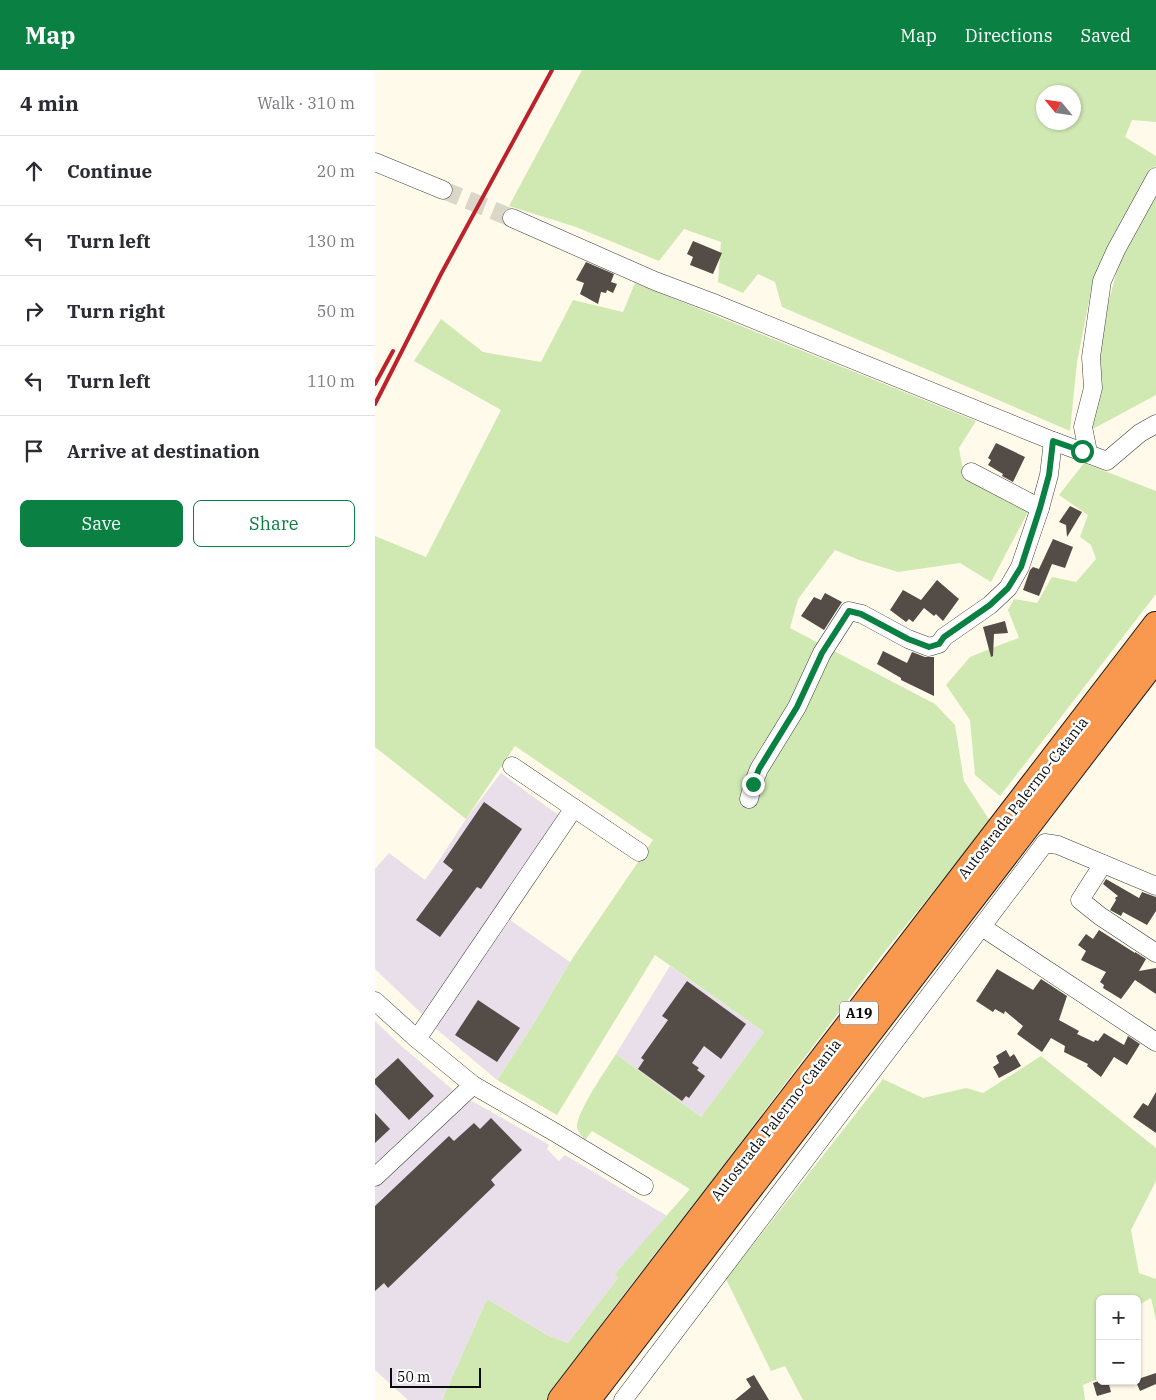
<!DOCTYPE html>
<html lang="en">
<head>
<meta charset="utf-8">
<style>
  :root { --surface:#fff; --page:#f7f7f7; --text:#2b2b33; --muted:#7c7c81; --line:#e1e1e2; --accent:#0b8043 }
  body { margin:0; font-family:"IBM Plex Serif",serif; background:var(--page); color:var(--text) }
  .controls { position:absolute; right:15px; bottom:15px; display:grid; overflow:hidden; border-radius:8px; box-shadow:0 1px 4px #0004 }
  .controls button { width:45px; height:45px; display:grid; place-items:center; padding:0; border:0; border-bottom:1px solid var(--line); background:var(--surface); color:var(--text); font:25px sans-serif }
  .compass { position:absolute; left:661px; top:15px; width:45px; height:45px; border-radius:50%; background:var(--surface); box-shadow:0 1px 4px #0004; rotate:299deg }
  .scale { position:absolute; left:15px; bottom:12px; width:91px; box-sizing:border-box; padding-left:5px; border:2px solid #0b0b0b; border-top:0; font-size:14px; line-height:18px; white-space:nowrap; color:#0b0b0b; -webkit-text-stroke:4px #fff; paint-order:stroke }
  .stop { position:absolute; width:15px; height:15px; margin:-11px; border:4px solid #0b8043; border-radius:50%; background:#fff }
  .stop.end { background:#0b8043; border-color:#fff; box-shadow:0 1px 5px #0008 }
  .list { margin:0; padding:0; list-style:none }
  h2 { display:flex; justify-content:space-between; align-items:center; height:65px; margin:0; padding:0 20px; font-size:21px }
  h2 small { font-size:16px; font-weight:400; color:var(--muted) }
  .list li { display:grid; grid-template-columns:32px 1fr auto; gap:15px; align-items:center; box-sizing:border-box; height:70px; padding:0 20px; border-top:1px solid var(--line) }
  .list b { display:block; font-size:19px; white-space:nowrap }
  .list em { font-size:16px; font-style:normal; color:var(--muted) }
  .actions { display:flex; gap:10px; padding:15px 20px }
  .actions a { flex:1; padding:11px 0; border:1px solid var(--accent); border-radius:8px; text-align:center; font-size:18px; color:var(--accent) }
  .actions .main { background:var(--accent); color:#fff }
  .icon { flex:none; width:28px; height:28px; fill:none; stroke:currentColor; stroke-width:2; stroke-linecap:round; stroke-linejoin:round }
  .map { position:relative; flex:none; width:781px; height:1330px; overflow:hidden }
  header { display:flex; align-items:center; gap:30px; box-sizing:border-box; height:70px; padding:0 25px; background:var(--accent); color:#fff }
  header strong { font-size:24px }
  nav { display:flex; gap:28px; margin-inline-start:auto; font-size:18px }
  main { display:flex }
  aside { flex:1; background:var(--surface) }
  .map>svg:first-child { display:block }
  .industrial { fill:#e9dfeb }
  .green { fill:#d0e9b3; fill-rule:evenodd }
  .building { fill:#544c47 }
  .lines { fill:none; stroke-linecap:round; stroke-linejoin:round }
  .minor-tunnel { stroke:#dad6c8; stroke-width:18; stroke-dasharray:18 9; stroke-linecap:butt }
  .minor-casing { stroke:#3e3e3e; stroke-width:19 }
  .highway-casing { stroke:#1c1c1c; stroke-width:28 }
  .minor { stroke:#fff; stroke-width:18 }
  .highway { stroke:#f8994f; stroke-width:26 }
  .rail { stroke:#bd212b; stroke-width:4 }
  .route { stroke:#0b8043; stroke-width:6 }
  .labels { text-anchor:middle; stroke-width:5; stroke-linejoin:round; paint-order:stroke }
  .shield { fill:#fff; stroke:#545454; stroke-width:1 }
  .shield-label { font-size:14px; font-weight:bold; fill:#0b0b0b }
  .street-label { font-size:15px; fill:#0b0b0b; stroke:#fff }
</style>
</head>
<body>
<header>
<strong>Map</strong>
<nav><a>Map</a><a>Directions</a><a>Saved</a></nav>
</header>
<main>
<aside>
<h2>4 min<small>Walk · 310 m</small></h2>
<ul class="list">
<li><svg class="icon" aria-label="ahead" viewBox="0 0 24 24"><path d="M12 20V5M6 11l6-6 6 6"/></svg><div><b>Continue</b></div><em>20 m</em></li>
<li><svg class="icon" aria-label="left" viewBox="0 0 24 24"><path d="M17 20v-9H6M10 6l-5 5 5 5"/></svg><div><b>Turn left</b></div><em>130 m</em></li>
<li><svg class="icon" aria-label="right" viewBox="0 0 24 24"><path d="M7 20v-9h11M14 6l5 5-5 5"/></svg><div><b>Turn right</b></div><em>50 m</em></li>
<li><svg class="icon" aria-label="left" viewBox="0 0 24 24"><path d="M17 20v-9H6M10 6l-5 5 5 5"/></svg><div><b>Turn left</b></div><em>110 m</em></li>
<li><svg class="icon" aria-label="arrive" viewBox="0 0 24 24"><path d="M6 21V4h12l-3 4 3 4H6"/></svg><div><b>Arrive at destination</b></div></li>
</ul>
<div class="actions"><a class="main">Save</a><a>Share</a></div>
</aside>
<div class="map">
<svg width="781" height="1330" viewBox="0 0 781 1330">
  <rect width="100%" height="100%" fill="#fffae9"/>
  <g class="industrial">
    <path d="M126,703L186,747L47,944L0,899V799L14,783L50,810L63,792L91,749Z"/>
    <path d="M135,850L195,892L158,955L122,1010L59,957Z"/>
    <path d="M295,896L389,962L326,1047L241,984Z"/>
    <path d="M0,951L23,973L78,1020L0,1094Z"/>
    <path d="M97,1031L171,1073L174,1075L172,1079L184,1091L190,1085L292,1146L239,1205L243,1208L193,1273L172,1265L112,1229L67,1330H33L0,1300V1118L94,1032Z"/>
  </g>
  <g class="green">
    <path d="M207,0H781V52L757,50L750,67L781,86V95L735,181L716,221L702,292L695,361L407,237L400,212L383,204L368,223L343,212L346,172L309,159L284,191L201,157L134,136ZM668,22H698V52H668Z"/>
    <path d="M781,123V325L714,361L725,263L746,186Z"/>
    <path d="M260,213L601,351L584,378L589,406L653,442L616,512L585,493L523,502L484,490L460,480L423,529L415,558L560,634L580,655L589,711L615,751L507,885L325,1126L239,1237L172,1330H67L112,1229L172,1265L193,1273L243,1208L239,1205L315,1119L217,1061L210,1070C207,1066 203,1062 202,1057C201,1043 232,998 241,984L326,1047L389,962L280,885L182,1045L122,1010L158,955L195,892L278,770L140,676L91,749L0,677V466L51,487L126,340L39,291L66,249L108,282L166,292L198,230L248,242Z"/>
    <path d="M709,393L781,421V524L625,726L600,705L595,650L571,615L595,587L622,576L644,568L633,540L639,529L662,533L677,507L701,512L721,489L716,475L705,467L713,445L684,425Z"/>
    <path d="M666,986L781,1078V1111L756,1160L764,1203L781,1209V1250L776,1228L762,1236V1229H725V1308L708,1315L710,1330H428L410,1296L396,1301L351,1209L508,1009L548,1028L591,1018L608,1023Z"/>
  </g>
  <g class="building">
    <path d="M318,171L347,183L338,204L315,195L318,187L312,184Z"/>
    <path d="M211,192L239,204L236,212L242,214L238,223L232,220L231,223L226,222L223,234L205,224L209,213L201,210Z"/>
    <path d="M621,373L650,387L638,412L627,406L628,404L613,395L616,390L613,388Z"/>
    <path d="M695,436L707,442L692,467L691,455L684,452Z"/>
    <path d="M678,469L698,477L690,498L677,494L664,526L648,520L655,500L658,497L664,499Z"/>
    <path d="M562,510L584,529L568,551L561,544L559,546L549,538L538,552L534,549L531,552L515,540L528,520L546,530Z"/>
    <path d="M450,523L467,532L449,560L426,546L439,527L446,530Z"/>
    <path d="M630,551L633,563L619,564L618,586L616,587L608,557Z"/>
    <path d="M508,581L532,593L537,582L550,587H559V626L526,610V608L502,594Z"/>
    <path d="M109,732L147,759L106,819L102,817L65,867L41,850L78,800L68,792Z"/>
    <path d="M731,809L764,828L767,822L781,827V841L772,855L748,842L746,846L735,840L741,830L740,828L743,826L728,814Z"/>
    <path d="M724,860L760,883V882L771,889L764,901L781,898V924L760,910L746,929L728,918L729,915L725,912L731,902L706,890L711,881L703,875L711,864L718,869Z"/>
    <path d="M622,899L658,920L666,909L692,926L684,950L704,961L702,964L719,972L720,970L723,971L729,963L749,975L753,966L765,974L752,995L739,987L726,1007L712,996L713,994L689,982L690,976L676,968L667,982L642,964L648,956L630,941L629,944L620,939L618,942L601,931Z"/>
    <path d="M312,911L371,954L346,989L329,976L317,993L324,998L322,1000L330,1006L314,1028L311,1026L307,1031L263,999L269,990L266,988L293,950L287,946Z"/>
    <path d="M103,930L145,958L122,992L80,965Z"/>
    <path d="M631,980L635,987L639,984L646,996L624,1008L618,997L624,993L621,986Z"/>
    <path d="M23,988L59,1026L34,1050L0,1014V1009Z"/>
    <path d="M781,1022V1063L758,1047L768,1033L773,1036Z"/>
    <path d="M0,1043L15,1059L0,1073Z"/>
    <path d="M116,1048L147,1080L116,1110L120,1115L13,1218L9,1213L0,1221V1136L74,1066L79,1071L99,1053L105,1059Z"/>
    <path d="M781,1303V1314L765,1321L762,1314L765,1312L763,1309Z"/>
    <path d="M379,1305L394,1330H360L376,1317L371,1309Z"/>
    <path d="M724,1311H733L736,1322L722,1326L718,1313Z"/>
  </g>
  <g class="lines">
    <path class="minor-tunnel" d="M68,120L137,148"/>
    <g class="minor-casing">
      <g id="minor">
        <path d="M0,92L68,120"/>
        <path d="M137,148L280,211L341,234L678,371L732,391L765,363L781,354"/>
        <path d="M712,377L708,357L718,318L716,287L727,211L741,180L781,107"/>
        <path d="M596,402L665,438"/>
        <path d="M137,696L264,782"/>
        <path d="M374,729L378,714L384,699L422,637L447,583L474,541L487,544L533,569L554,577L564,574L569,567L615,535L633,518L645,497L665,438L674,405L678,371"/>
        <path d="M728,794L705,830L725,846L781,883"/>
        <path d="M607,857L781,972"/>
        <path d="M0,931L42,969L98,1015L181,1063L269,1116"/>
        <path d="M42,969L199,738"/>
        <path d="M0,1107L98,1015"/>
        <path d="M248,1330L670,773L683,775L781,816"/>
      </g>
    </g>
    <g class="highway-casing">
      <g id="highway">
        <path d="M186,1330L781,555"/>
        <path d="M212,1330L781,588"/>
      </g>
    </g>
    <use href="#minor" class="minor"/>
    <use href="#highway" class="highway"/>
    <g class="rail">
      <path d="M0,314L18,281"/>
      <path d="M0,334L66,204L177,0"/>
    </g>
  </g>
  <g class="lines">
    <path class="route" d="M378,714L384,699L422,637L447,583L474,541L486,544L533,569L554,577L564,574L569,567L615,535L633,518L646,497L665,438L674,405L678,371L707,381"/>
  </g>
  <g class="labels">
    <rect class="shield" x="465" y="931.5" width="38" height="23" rx="4"/>
    <g class="shield-label">
      <text x="484" y="948">A19</text>
    </g>
    <g class="street-label">
      <text transform="translate(648 728) rotate(-52)" y="5">Autostrada Palermo-Catania</text>
      <text transform="translate(401 1050) rotate(-52)" y="5">Autostrada Palermo-Catania</text>
    </g>
  </g>
</svg>
<div class="controls">
<button>+</button>
<button>−</button>
</div>
<svg class="compass" viewBox="-18 -18 36 36"><path d="M0-13l5 13h-10z" fill="#e53935"/><path d="M0 13l5-13h-10z" fill="#7c7c81"/></svg>
<div class="scale">50 m</div>
<div class="stop" style="left:707px;top:381px"></div>
<div class="stop end" style="left:378px;top:714px"></div>
</div>
</main>
</body>
</html>
